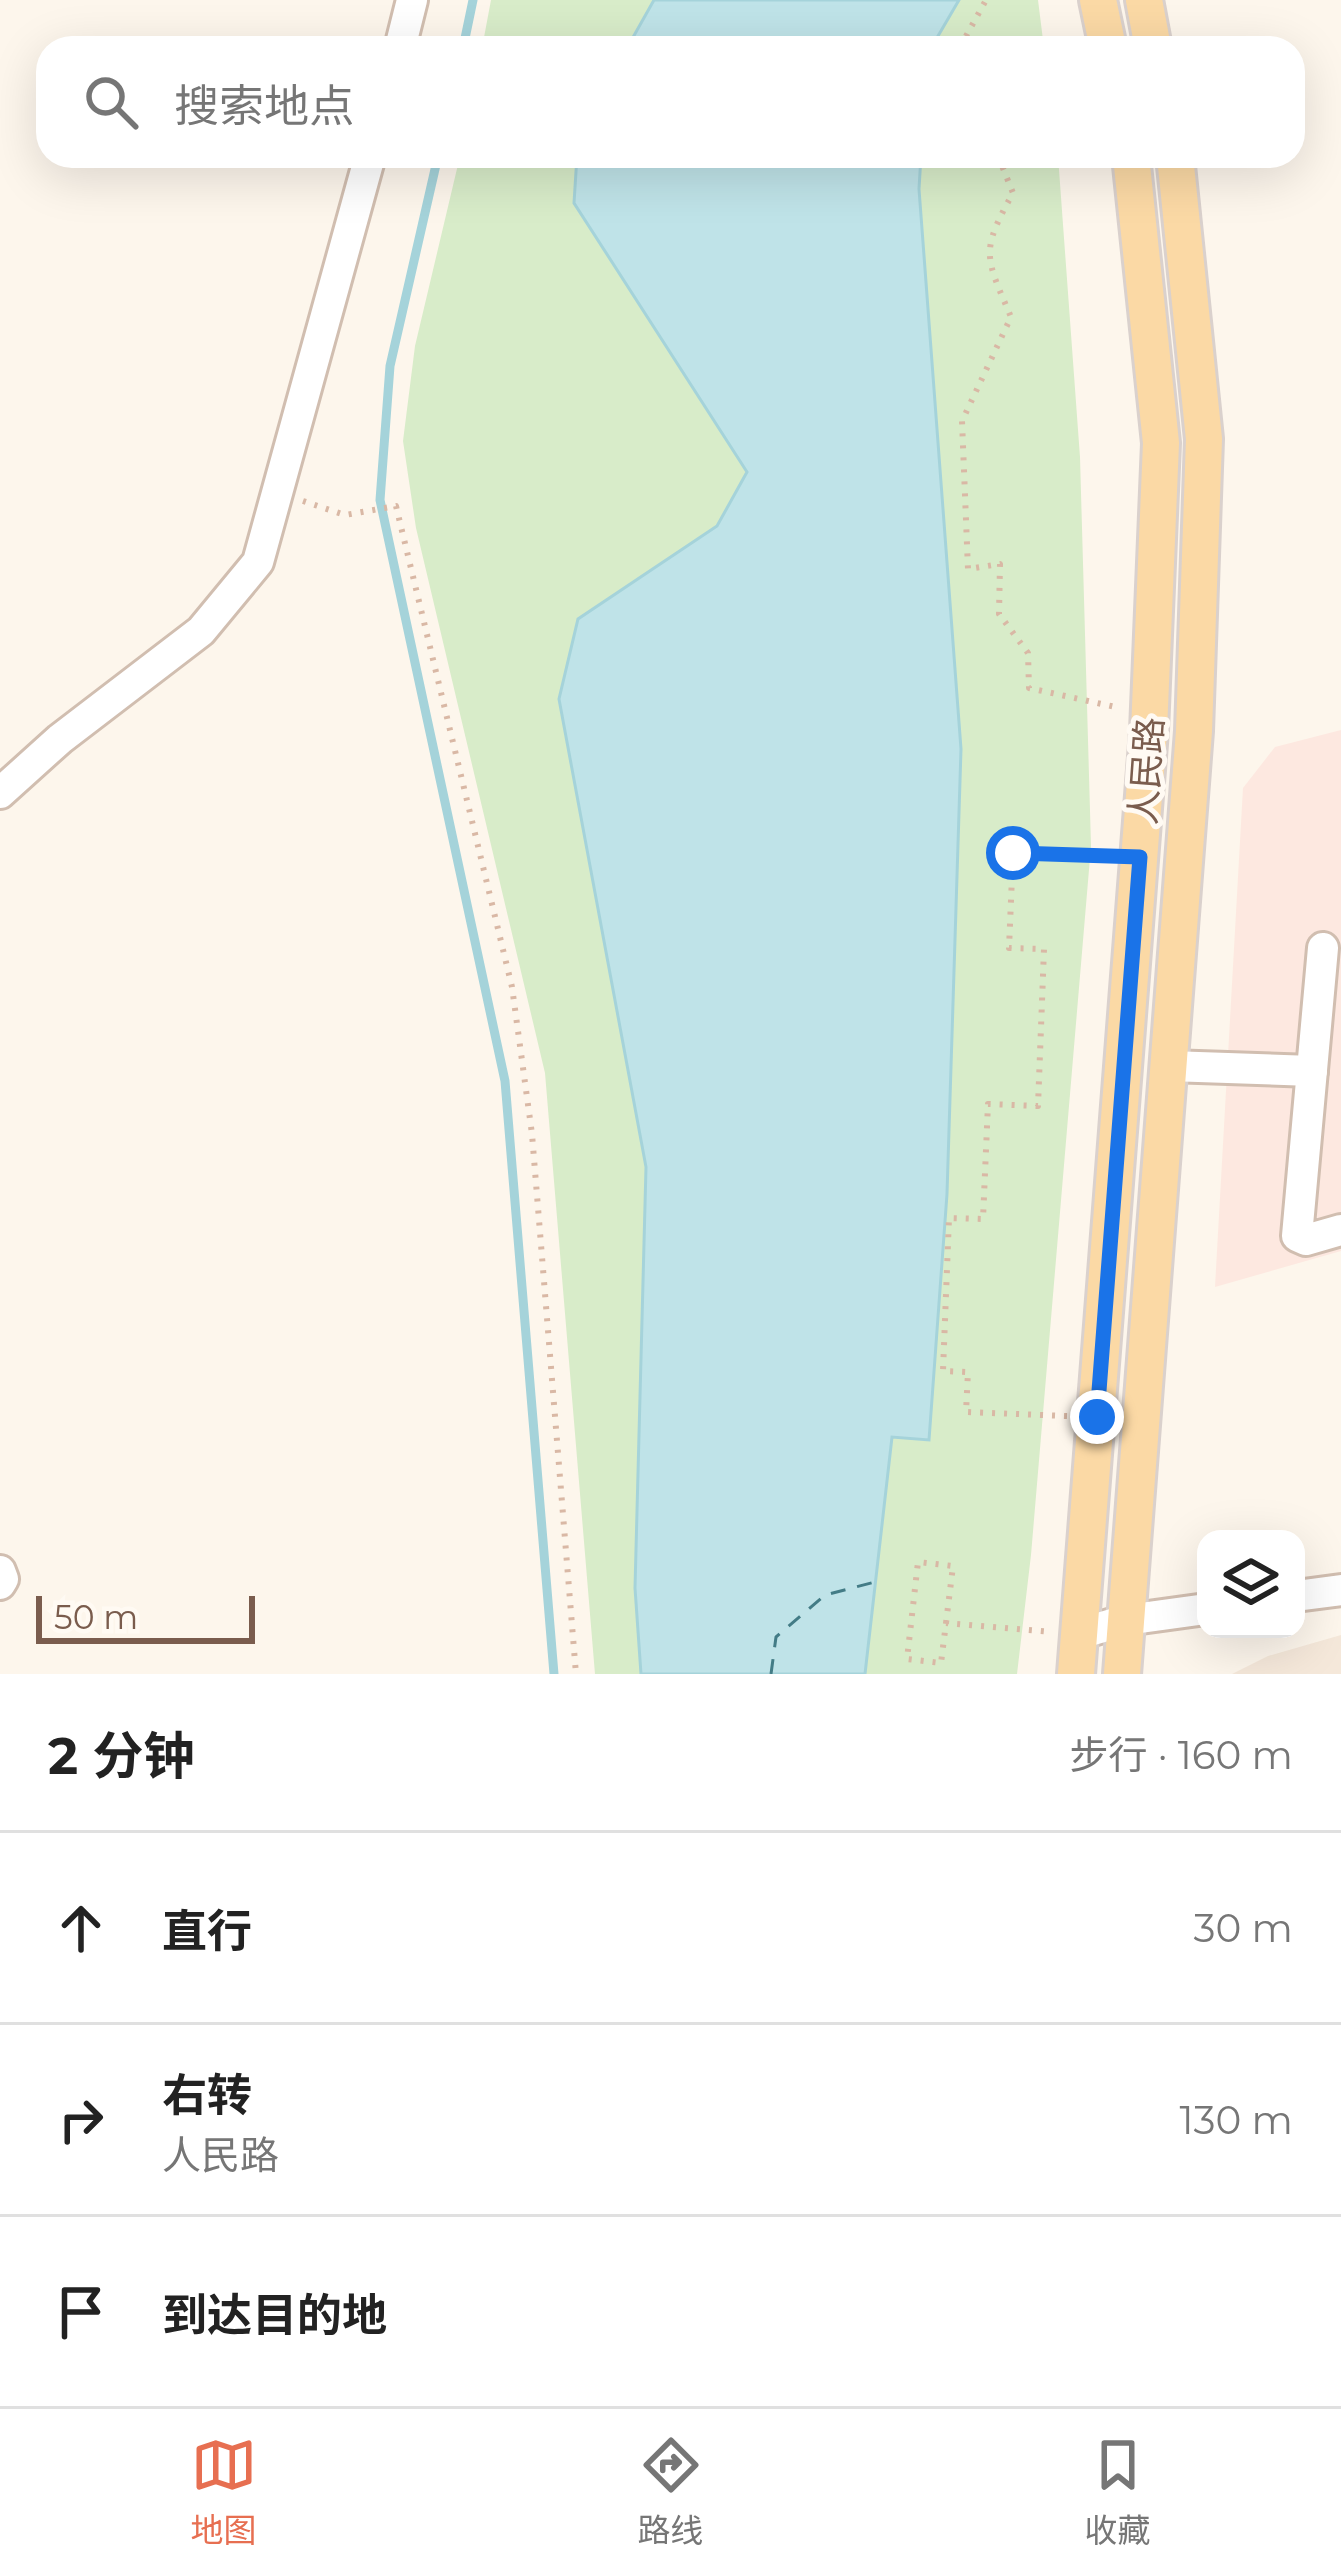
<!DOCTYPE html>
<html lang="zh">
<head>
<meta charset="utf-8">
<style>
  :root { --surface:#fff; --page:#f2f2f2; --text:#222; --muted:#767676; --line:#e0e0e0; --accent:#e76f51 }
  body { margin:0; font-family:Montserrat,"Noto Sans SC",sans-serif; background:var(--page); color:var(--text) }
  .controls { position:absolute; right:36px; bottom:36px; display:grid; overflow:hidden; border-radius:24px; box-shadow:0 12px 48px #0002 }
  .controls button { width:108px; height:108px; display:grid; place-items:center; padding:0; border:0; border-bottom:3px solid var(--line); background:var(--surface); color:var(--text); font:60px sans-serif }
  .scale { position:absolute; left:36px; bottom:30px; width:219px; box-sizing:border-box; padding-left:12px; border:6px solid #7a5c4d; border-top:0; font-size:33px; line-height:42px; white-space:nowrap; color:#7a5c4d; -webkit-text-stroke:9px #fffaf3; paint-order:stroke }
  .stop { position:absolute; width:36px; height:36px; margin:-27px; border:9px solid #1a73e8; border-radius:50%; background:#fff }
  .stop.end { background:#1a73e8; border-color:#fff; box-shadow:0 3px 12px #0008 }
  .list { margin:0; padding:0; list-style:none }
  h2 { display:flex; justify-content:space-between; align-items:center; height:156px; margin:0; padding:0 48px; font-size:51px }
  h2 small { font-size:39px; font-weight:400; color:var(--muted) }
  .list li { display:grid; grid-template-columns:78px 1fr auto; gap:36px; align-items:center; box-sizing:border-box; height:192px; padding:0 48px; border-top:3px solid var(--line) }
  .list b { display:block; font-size:45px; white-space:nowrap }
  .list p { margin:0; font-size:39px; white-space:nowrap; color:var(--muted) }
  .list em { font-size:39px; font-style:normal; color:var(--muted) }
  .icon { flex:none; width:66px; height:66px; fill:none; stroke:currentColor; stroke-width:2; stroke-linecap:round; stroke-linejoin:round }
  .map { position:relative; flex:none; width:1341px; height:1674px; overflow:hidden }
  .search { position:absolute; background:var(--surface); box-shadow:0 12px 48px #0002; left:36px; right:36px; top:36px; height:132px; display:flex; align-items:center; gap:30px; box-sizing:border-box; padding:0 42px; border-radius:36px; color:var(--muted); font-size:45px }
  .sheet { height:732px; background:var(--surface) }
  nav { display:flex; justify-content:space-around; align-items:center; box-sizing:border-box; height:168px; border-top:3px solid var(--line); background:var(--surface); font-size:33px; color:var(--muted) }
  nav a { display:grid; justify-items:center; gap:6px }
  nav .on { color:var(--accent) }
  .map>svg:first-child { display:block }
  .residential { fill:#f5e8da }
  .commercial { fill:#fde8e0 }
  .green { fill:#d8ecc9 }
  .water { fill:#bfe3e8; stroke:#a5d3da; stroke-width:3 }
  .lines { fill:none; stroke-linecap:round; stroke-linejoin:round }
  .stream { stroke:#a5d3da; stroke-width:9 }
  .ferry { stroke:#437c86; stroke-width:3; stroke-dasharray:15 12; stroke-linecap:butt }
  .minor-casing { stroke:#d1beb0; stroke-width:36 }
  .major-casing { stroke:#dad1cd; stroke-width:42 }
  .path { stroke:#d9b8a5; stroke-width:6; stroke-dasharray:3 9; stroke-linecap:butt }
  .minor { stroke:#fff; stroke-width:30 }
  .major { stroke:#fbd9a5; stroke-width:36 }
  .route { stroke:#1a73e8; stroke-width:15 }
  .labels { text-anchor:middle; stroke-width:10; stroke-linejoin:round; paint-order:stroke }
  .street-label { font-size:36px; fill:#7a5c4d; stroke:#fffaf3 }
</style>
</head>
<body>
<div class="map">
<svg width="1341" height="1674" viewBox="0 0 1341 1674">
  <rect width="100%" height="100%" fill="#fdf6ec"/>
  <path class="residential" d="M1341,1635V1674H1232L1268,1656Z"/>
  <path class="commercial" d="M1341,730V1251L1215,1287L1243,788L1275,747Z"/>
  <g class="green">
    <path d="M491,0H1038L1044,48H482Z"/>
    <path d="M460,156H1058L1080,457L1091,846L1031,1555L1017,1674H595L545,1073L416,528L403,441L415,346Z"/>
  </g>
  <g class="water">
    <path d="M654,0H959L931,48H627Z"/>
    <path d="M577,156H921L919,189L961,749L947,1194L929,1440L892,1437L865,1674H641L635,1588L646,1167L559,699L578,619L717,526L747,472L574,203Z"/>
  </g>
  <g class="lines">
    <g class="stream">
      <path d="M463,48L473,0"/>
      <path d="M438,156L390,366L380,500L505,1081L554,1674"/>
    </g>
    <path class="ferry" d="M771,1674L776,1637L825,1595L875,1582"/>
    <g class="minor-casing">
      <g id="minor">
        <path d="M400,48L412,0"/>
        <path d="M0,793L60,739L201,631L258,562L370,156"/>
        <path d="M1323,948L1297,1236L1306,1240L1341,1230"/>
        <path d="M1169,1066L1312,1071"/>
        <path d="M0,1571L3,1579L0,1584"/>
        <path d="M1296,1596L1341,1590"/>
        <path d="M1079,1634L1126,1620L1206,1609"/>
      </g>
    </g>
    <g class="major-casing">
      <g id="major">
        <path d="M1098,0L1108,48"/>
        <path d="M1144,0L1153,48"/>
        <path d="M1076,1674L1149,731L1161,443L1131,156"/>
        <path d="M1122,1674L1194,731L1204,439L1175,156"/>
      </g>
    </g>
    <g class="path">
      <path d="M964,48L965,38L986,0"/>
      <path d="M998,156L1013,193C980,252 985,256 1011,317L962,421L968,569L1000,564L999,614L1028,653L1029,688L1120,708"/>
      <path d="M303,501L345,515L396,506L512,987L532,1134L576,1674"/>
      <path d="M1067,1416L966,1412L968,1372L943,1371L949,1218L983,1219L988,1104L1038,1106L1044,949L1009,948L1013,853L1112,856"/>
      <path d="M946,1623L953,1566L918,1562L907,1659L941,1663L946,1623L1052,1632"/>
    </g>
    <use href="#minor" class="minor"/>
    <use href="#major" class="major"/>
  </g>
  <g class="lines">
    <path class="route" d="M1013,853L1140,857L1097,1417"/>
  </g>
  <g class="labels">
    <g class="street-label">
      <text transform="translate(1146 771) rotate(-86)" y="13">人民路</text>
    </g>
  </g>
</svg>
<div class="controls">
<button><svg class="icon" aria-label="layers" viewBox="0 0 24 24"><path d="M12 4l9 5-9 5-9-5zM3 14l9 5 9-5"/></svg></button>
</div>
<div class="scale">50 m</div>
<div class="stop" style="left:1013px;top:853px"></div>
<div class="stop end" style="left:1097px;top:1417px"></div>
<div class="search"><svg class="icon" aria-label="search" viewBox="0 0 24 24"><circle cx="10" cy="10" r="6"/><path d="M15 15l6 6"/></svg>搜索地点</div>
</div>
<section class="sheet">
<h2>2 分钟<small>步行 · 160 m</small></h2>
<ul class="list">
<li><svg class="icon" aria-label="ahead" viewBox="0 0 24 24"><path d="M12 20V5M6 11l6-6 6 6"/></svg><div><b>直行</b></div><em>30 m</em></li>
<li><svg class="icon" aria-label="right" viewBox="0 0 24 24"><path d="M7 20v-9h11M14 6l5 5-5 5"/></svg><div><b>右转</b><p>人民路</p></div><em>130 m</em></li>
<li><svg class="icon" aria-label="arrive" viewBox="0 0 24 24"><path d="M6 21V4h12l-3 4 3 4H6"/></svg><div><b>到达目的地</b></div></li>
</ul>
</section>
<nav>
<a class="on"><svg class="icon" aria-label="map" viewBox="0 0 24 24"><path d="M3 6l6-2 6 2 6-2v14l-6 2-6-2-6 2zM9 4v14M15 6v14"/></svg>地图</a>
<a><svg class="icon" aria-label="directions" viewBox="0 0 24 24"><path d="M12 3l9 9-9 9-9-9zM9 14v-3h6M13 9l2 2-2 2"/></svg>路线</a>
<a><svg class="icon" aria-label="saved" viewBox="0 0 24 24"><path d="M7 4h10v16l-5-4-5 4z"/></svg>收藏</a>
</nav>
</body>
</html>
